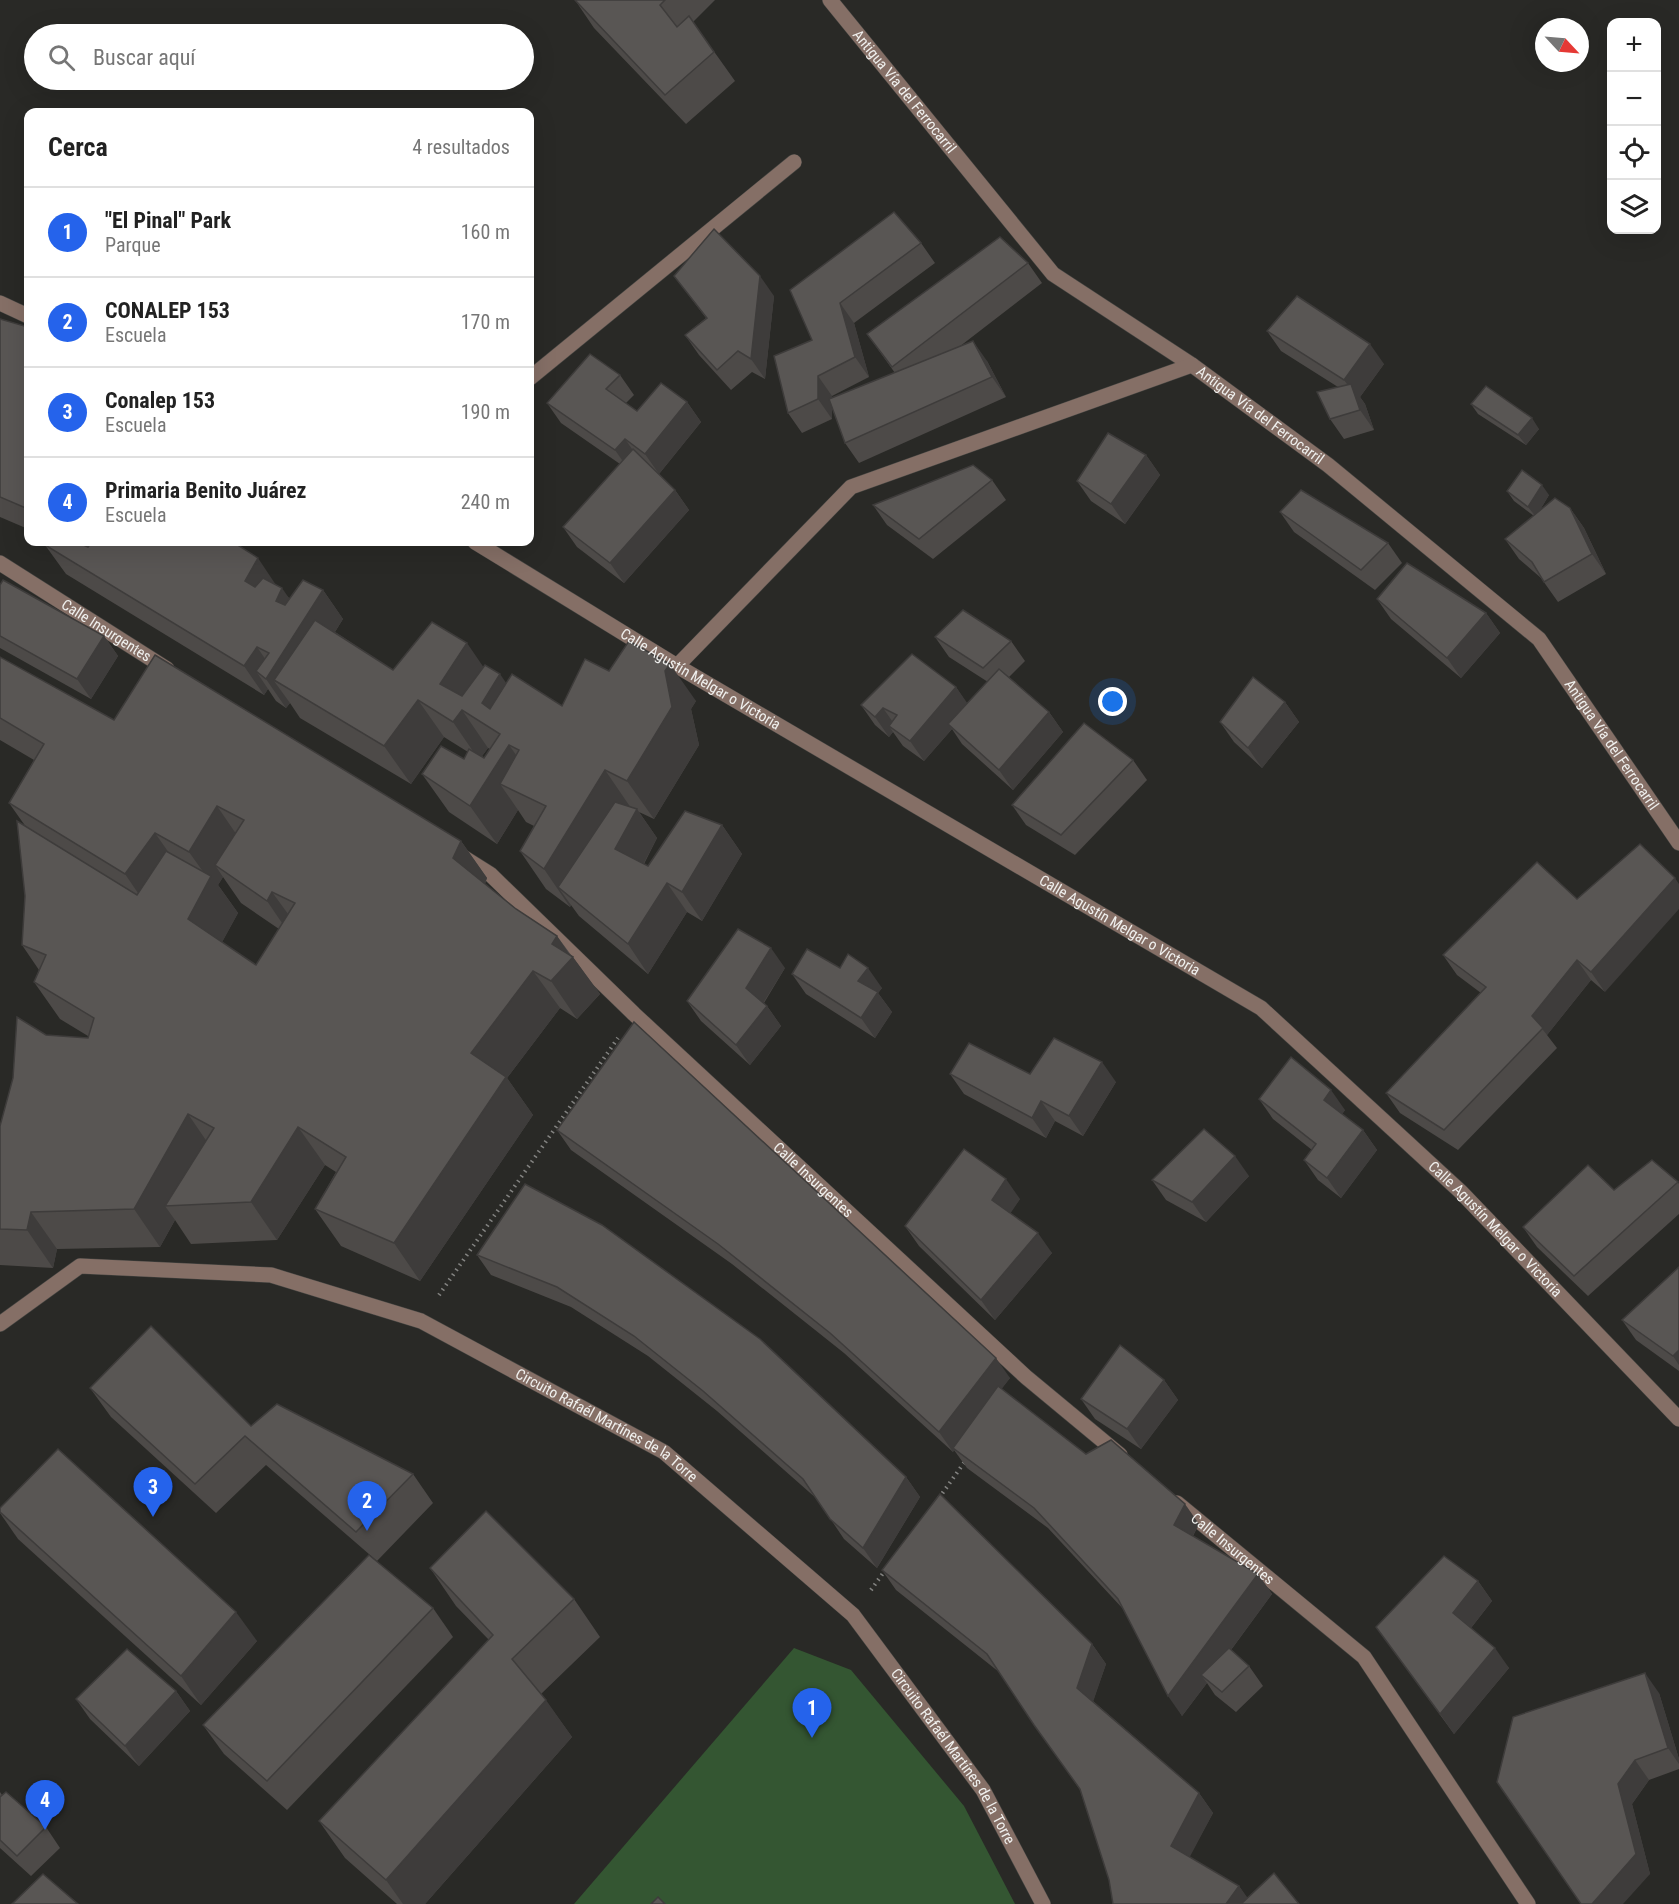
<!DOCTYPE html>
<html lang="es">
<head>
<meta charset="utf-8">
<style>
  :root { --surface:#fff; --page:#f2f2f2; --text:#222; --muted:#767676; --line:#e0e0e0; --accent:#2563eb }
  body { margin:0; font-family:"Roboto Condensed",sans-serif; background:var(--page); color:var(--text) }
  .controls { position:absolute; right:18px; top:18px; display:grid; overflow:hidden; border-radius:12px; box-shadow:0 6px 24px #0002 }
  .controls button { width:54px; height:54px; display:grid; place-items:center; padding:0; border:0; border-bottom:2px solid var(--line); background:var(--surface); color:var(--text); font:30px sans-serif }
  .compass { position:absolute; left:1535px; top:18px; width:54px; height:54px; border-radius:50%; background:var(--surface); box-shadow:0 6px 24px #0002; rotate:116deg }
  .you { position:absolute; left:1113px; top:702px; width:21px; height:21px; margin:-15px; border:4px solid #fff; border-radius:50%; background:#1a73e8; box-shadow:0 0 0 9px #1a73e833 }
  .badge { display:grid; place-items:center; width:39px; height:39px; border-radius:50%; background:var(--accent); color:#fff; font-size:20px; font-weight:700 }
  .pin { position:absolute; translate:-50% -50px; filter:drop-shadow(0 2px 3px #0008) }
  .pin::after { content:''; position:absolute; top:32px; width:21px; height:18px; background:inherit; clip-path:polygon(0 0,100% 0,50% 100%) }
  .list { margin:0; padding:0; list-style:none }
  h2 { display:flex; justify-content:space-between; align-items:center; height:78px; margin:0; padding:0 24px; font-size:26px }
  h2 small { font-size:20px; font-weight:400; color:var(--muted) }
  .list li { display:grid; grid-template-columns:39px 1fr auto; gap:18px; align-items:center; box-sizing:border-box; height:90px; padding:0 24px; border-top:2px solid var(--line) }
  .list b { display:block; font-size:22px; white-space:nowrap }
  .list p { margin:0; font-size:20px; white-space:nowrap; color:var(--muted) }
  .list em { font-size:20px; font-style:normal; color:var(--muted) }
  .icon { flex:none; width:33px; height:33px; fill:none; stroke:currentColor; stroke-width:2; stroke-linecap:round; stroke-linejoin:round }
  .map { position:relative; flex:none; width:1679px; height:1904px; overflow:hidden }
  .search { position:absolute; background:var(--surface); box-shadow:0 6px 24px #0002; left:24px; top:24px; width:510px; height:66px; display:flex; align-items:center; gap:15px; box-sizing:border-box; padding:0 21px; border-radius:33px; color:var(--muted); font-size:22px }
  .panel { position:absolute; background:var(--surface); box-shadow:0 6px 24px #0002; left:24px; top:108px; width:510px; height:438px; border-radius:12px }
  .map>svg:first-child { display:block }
  .green { fill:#345632 }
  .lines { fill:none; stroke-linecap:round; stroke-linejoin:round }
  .minor-casing { stroke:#454542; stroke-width:16 }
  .path { stroke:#838381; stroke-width:4; stroke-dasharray:1.5 4.5; stroke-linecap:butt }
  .minor { stroke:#856f66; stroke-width:15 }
  .wall { fill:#4d4a48; fill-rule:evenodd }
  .shaded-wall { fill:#3e3c3b }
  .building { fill:#595654; stroke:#3e3c3b; stroke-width:1.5 }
  .labels { text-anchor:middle; stroke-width:4.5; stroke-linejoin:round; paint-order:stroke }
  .street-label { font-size:15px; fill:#f0f0ee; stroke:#292926 }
</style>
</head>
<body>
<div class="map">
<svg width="1679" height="1904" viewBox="0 0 1679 1904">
  <rect width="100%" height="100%" fill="#292926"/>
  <path class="green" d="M794,1648L851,1670L964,1806L1015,1904H574Z"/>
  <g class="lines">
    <g class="minor-casing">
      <g id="minor">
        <path id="s1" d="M830,0L1053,274L1192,365L1328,465L1539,639L1679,843"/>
        <path d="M0,303L28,316"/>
        <path d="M530,378L794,162"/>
        <path id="s2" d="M475,542L677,666L1261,1008L1461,1192L1679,1419"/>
        <path id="s3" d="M0,563L167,669"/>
        <path d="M677,666L851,487L1192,365"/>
        <path id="s4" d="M463,857L490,874L634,1014L1026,1377L1120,1455"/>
        <path id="s5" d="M0,1324L80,1266L271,1275L421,1321L664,1452L853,1615L983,1790L1043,1904"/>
        <path id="s6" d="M1177,1503L1364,1657L1528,1904"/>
      </g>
    </g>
    <g class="path">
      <path d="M439,1295L618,1038"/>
      <path d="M939,1498L966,1460"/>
      <path d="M871,1590L886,1569"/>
    </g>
    <use href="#minor" class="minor"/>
  </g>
  <g class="wall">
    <path d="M575,0H715L693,22L735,81L686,124L594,28Z"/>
    <path d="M921,243L935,263L854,323L869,377L832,396V398L895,373L867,334L1028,263L1042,283L959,347L987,361L1006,397L859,463L845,443L832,408V419L802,433L788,413L812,340L790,290Z"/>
    <path d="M674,276L774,296L765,379L752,372L731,390L699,355L685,335L706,318Z"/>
    <path d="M0,319L28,327V529L0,517Z"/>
    <path d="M1267,331L1384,364L1360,397L1365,404L1374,430L1344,439L1330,419L1338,387L1281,351Z"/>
    <path d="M620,375L634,395L626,403L637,411L687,402L701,422L659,474L675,490L689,510L624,583L577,547L563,527L620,464L561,423L547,403Z"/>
    <path d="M1471,404L1539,429L1526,445L1478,414Z"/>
    <path d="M1146,455L1160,475L1125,524L1091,501L1077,481Z"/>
    <path d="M992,480L1006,500L933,559L887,525L873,505Z"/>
    <path d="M1507,491L1549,495L1540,510L1570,508L1584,528L1606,574L1558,602L1541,578L1519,559L1505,539L1534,516L1514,501Z"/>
    <path d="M1280,512L1388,543L1402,563L1375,590L1294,532Z"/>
    <path d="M47,542H82L81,543L88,547L276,585L290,599L323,590L343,619L335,632L393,670L484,667L506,684L562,706L609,671L696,701L691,709L699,745L654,819L639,812L657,838L644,864L648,866L722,825L742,854L702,921L687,912L648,974L579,916L571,905L570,907L546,889L520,851L534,826L526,822L518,810L497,844L449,812L422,774L464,759L468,752L444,737L411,784L300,718L290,703L286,708L276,701L268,689L264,695L66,574L45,545ZM488,748L490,749L484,758L482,756Z"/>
    <path d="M0,585L104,636L118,656L91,699L0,648Z"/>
    <path d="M1377,599L1486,613L1500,633L1461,678L1391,619Z"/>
    <path d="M935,637L1011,641L1025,661L1009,677L1049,712L1063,732L1013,790L962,744L952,729L924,761L903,746L893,732L889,737L875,725L861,705L956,687L967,704L988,682L949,657Z"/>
    <path d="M0,657L114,720L461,841L487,878L485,884L516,909L557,936L600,994L577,1019L560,1008L507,1078L533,1115L420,1281L341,1246L315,1209L336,1172L325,1165L277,1240L191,1244L175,1220L160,1247L57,1249L53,1268L0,1265V1126L46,1035L88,1038V1036L60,1019L34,982L39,970L22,945L25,896L26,827L9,803L34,760L0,740ZM223,877L241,903L279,929L256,965L222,942L238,913L218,885Z"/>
    <path d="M1285,702L1299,722L1262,768L1234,742L1220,722Z"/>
    <path d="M1133,760L1147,780L1075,855L1026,825L1012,805Z"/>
    <path d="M1537,862L1605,992L1591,980L1547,1035L1557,1048L1458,1150L1400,1113L1386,1093L1481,993L1457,975L1443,955Z"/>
    <path d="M785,968L764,1003L767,1006L781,1026L750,1065L701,1021L687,1001Z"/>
    <path d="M840,968L882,988L878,993L892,1012L875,1038L806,994L792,974Z"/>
    <path d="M950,1074H1030L1116,1082L1083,1136L1055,1121L1046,1138L964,1094Z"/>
    <path d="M1259,1099L1345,1110L1342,1114L1363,1130L1377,1150L1341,1198L1318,1180L1304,1160L1312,1150L1273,1119Z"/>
    <path d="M557,1130L1010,1378L1001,1389L1086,1454L1199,1524L1193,1536L1258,1574L1272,1594L1231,1650L1249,1666L1263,1686L1236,1712L1215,1695L1207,1683L1182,1716L1124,1610L1048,1528L967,1468L954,1450L953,1452L844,1353L732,1264L571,1150Z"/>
    <path d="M1249,1176L1206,1222L1166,1200L1152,1180Z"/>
    <path d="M1678,1182L1679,1184V1214L1588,1296L1537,1247L1523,1227L1614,1190Z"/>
    <path d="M525,1184L906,1477L920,1497L877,1568L844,1539L817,1499L717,1411L648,1356L571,1307L491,1275L477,1255Z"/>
    <path d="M1020,1199L1010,1213L1052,1253L995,1320L919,1246L905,1226Z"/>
    <path d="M1679,1267V1371L1636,1340L1622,1320Z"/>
    <path d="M1164,1380L1178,1400L1141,1449L1095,1419L1081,1399Z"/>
    <path d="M90,1388L251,1426L413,1474L433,1503L377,1561L266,1465L216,1513L111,1417Z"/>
    <path d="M0,1508L257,1641L201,1705L18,1539L0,1513Z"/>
    <path d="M430,1568L574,1599L600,1637L541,1694L572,1737L425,1904H397L345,1858L319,1821L489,1640L456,1606Z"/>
    <path d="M882,1570L1092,1644L1106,1664L1093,1701L1199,1793L1213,1813L1189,1857L1239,1886L1247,1898L1299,1904H1113L1109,1880L1080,1790L999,1672L896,1590Z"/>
    <path d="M1478,1581L1492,1601L1471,1628L1509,1668L1454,1734L1376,1627Z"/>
    <path d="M433,1608L453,1637L287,1810L224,1754L203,1725Z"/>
    <path d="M176,1691L190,1711L139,1766L90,1719L76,1699Z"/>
    <path d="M1659,1693L1679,1759V1769L1649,1780L1632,1804L1650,1874L1581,1904Z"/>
    <path d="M0,1792L2,1795L46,1827L60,1848L31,1876L0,1848Z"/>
  </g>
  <g class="shaded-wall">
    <path d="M760,276L774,296L765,379L751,359Z"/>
    <path d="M840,303L854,323L869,377L855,357Z"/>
    <path d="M973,341L987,361L1006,397L992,377Z"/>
    <path d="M1370,344L1384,364L1360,397L1365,404L1374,430L1360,410L1355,395L1344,380Z"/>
    <path d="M818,376L832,396V419L818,399Z"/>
    <path d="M687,402L701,422L659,474L645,454Z"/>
    <path d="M1532,418L1539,429L1526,445L1518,435Z"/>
    <path d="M625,439L639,459L629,470L615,450Z"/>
    <path d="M1146,455L1160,475L1125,524L1111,504Z"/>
    <path d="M1542,485L1549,495L1536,517L1528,507Z"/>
    <path d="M675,490L689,510L624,583L610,563Z"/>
    <path d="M1570,508L1584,528L1606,574L1592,554Z"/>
    <path d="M258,558L278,588L266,611L245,581Z"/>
    <path d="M282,588L302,617L276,601Z"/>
    <path d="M323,590L343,619L296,693L274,681L290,703L286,708L266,679L256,671L268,689L264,695L244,666L257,647L272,669Z"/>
    <path d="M1486,613L1500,633L1461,678L1447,658Z"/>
    <path d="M104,636L118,656L91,699L77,679Z"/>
    <path d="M467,643L493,681L462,710L488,748L479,760L453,722L440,684Z"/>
    <path d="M670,664L696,701L691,709L699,745L654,819L627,781L665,671Z"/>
    <path d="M500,674L526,712L509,741L482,703Z"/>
    <path d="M956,687L970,707L948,724L952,729L924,761L910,741Z"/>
    <path d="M418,700L444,737L411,784L384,746Z"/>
    <path d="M1285,702L1299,722L1262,768L1248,748Z"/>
    <path d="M883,708L897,728L889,726L893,732L889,737L875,717Z"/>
    <path d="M1049,712L1063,732L1013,790L999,770Z"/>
    <path d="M509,745L536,783L500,784L518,810L497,844L470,806Z"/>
    <path d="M605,770L631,808L558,887L571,905L570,907L544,869Z"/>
    <path d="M217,806L243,844L215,865L223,877L218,885L238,913L214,957L188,919L209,880L189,852Z"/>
    <path d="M637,809L657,838L636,878L615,849Z"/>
    <path d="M722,825L742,854L702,921L682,892Z"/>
    <path d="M155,833L181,870L151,912L125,874Z"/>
    <path d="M461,841L487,878L479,896L453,858Z"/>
    <path d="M1675,878L1679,884V909L1605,992L1591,972Z"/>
    <path d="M667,883L687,912L648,974L628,944Z"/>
    <path d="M272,892L299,929L293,939L267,901Z"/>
    <path d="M557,936L572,958L573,957L600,994L577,1019L551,981L552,944Z"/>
    <path d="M771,948L785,968L760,1008L746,988Z"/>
    <path d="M1577,960L1591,980L1547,1035L1532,1016Z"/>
    <path d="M868,968L882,988L878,993L892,1012L875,1038L861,1018L858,981Z"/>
    <path d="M533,971L560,1008L507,1078L533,1115L420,1281L394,1243L471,1053Z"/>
    <path d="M767,1006L781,1026L750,1065L736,1045Z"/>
    <path d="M1102,1062L1116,1082L1083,1136L1069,1116Z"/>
    <path d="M1331,1090L1345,1110L1338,1120L1324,1100Z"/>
    <path d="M1041,1101L1055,1121L1046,1138L1032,1118Z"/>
    <path d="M188,1114L214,1152L165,1206L175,1220L160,1247L134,1209Z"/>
    <path d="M298,1127L325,1165L277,1240L251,1202Z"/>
    <path d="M1363,1130L1377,1150L1341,1198L1327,1178Z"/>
    <path d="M1235,1156L1249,1176L1206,1222L1192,1202Z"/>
    <path d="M1006,1179L1020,1199L1006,1220L992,1200Z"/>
    <path d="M31,1212L57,1249L53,1268L27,1230Z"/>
    <path d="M1038,1233L1052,1253L995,1320L981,1300Z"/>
    <path d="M1679,1350V1365L1673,1356Z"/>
    <path d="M996,1358L1010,1378L955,1450L953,1448L954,1450L953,1452L939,1432Z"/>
    <path d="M1164,1380L1178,1400L1141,1449L1127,1429Z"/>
    <path d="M906,1477L920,1497L877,1568L863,1548Z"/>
    <path d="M1185,1504L1199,1524L1188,1545L1174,1525Z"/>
    <path d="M1258,1574L1272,1594L1208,1681L1201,1675L1207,1683L1182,1716L1168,1696Z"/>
    <path d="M1478,1581L1492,1601L1467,1633L1453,1613Z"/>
    <path d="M236,1612L257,1641L201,1705L181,1676Z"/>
    <path d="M1092,1644L1106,1664L1091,1708L1077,1688Z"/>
    <path d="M1495,1648L1509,1668L1454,1734L1440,1714Z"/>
    <path d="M1645,1673L1659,1693L1679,1759V1764L1668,1748Z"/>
    <path d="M176,1691L190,1711L139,1766L125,1746Z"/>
    <path d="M546,1700L572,1737L425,1904H403L386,1880Z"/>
    <path d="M1635,1760L1649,1780L1632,1804L1650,1874L1623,1904H1592L1618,1784Z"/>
    <path d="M1199,1793L1213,1813L1185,1866L1171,1846Z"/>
    <path d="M1239,1886L1252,1904H1226Z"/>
  </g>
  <g class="building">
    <path d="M575,0H665L660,5L677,27L689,16L714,52L665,95Z"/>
    <path d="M894,212L921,243L840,303L855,357L818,376V399L788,413L774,356L812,340L790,290Z"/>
    <path d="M714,229L760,276L751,359L738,351L717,370L685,335L707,318L674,276Z"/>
    <path d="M1000,237L1028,263L892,367L867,334Z"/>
    <path d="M1297,296L1370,344L1344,380L1267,331Z"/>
    <path d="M0,319L28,327V509L0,497Z"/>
    <path d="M973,341L992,377L845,443L829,399Z"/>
    <path d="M590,354L620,375L606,389L637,411L661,383L687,402L645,454L625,439L615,450L547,403Z"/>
    <path d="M1351,384L1360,410L1330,419L1317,392Z"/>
    <path d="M1486,386L1532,418L1518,435L1471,404Z"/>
    <path d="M1108,433L1146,455L1111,504L1077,481Z"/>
    <path d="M633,449L675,490L610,563L563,527Z"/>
    <path d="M973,465L992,480L919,539L873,505Z"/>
    <path d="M1522,470L1542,485L1528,507L1507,491Z"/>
    <path d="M1301,490L1388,543L1361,570L1280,512Z"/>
    <path d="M1555,498L1570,508L1592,554L1544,582L1532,562L1505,539Z"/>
    <path d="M47,542H77L88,547L92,542H233L258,558L245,581L255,587L263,578L282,588L276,601L285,605L303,580L323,590L266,679L256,671L269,653L257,647L244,666L45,545Z"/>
    <path d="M1407,563L1486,613L1447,658L1377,599Z"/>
    <path d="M3,580L104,636L77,679L0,636V585Z"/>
    <path d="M963,610L1011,641L983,668L935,637Z"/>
    <path d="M315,620L393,670L432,622L467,643L440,684L462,696L485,665L500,674L482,703L490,709L512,674L562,706L585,659L609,671L629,641L670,664L665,671L672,707L627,781L605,770L544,869L520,851L546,806L500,784L519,750L509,745L470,806L422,774L441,746L464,759L469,749L484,758L500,734L462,710L453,722L418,700L384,746L274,680Z"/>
    <path d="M912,654L956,687L910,741L889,726L897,715L883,708L875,717L861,705Z"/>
    <path d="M155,655L461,841L453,858L516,909L557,936L552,944L573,957L551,981L533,971L471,1053L506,1077L394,1243L315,1209L346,1157L298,1127L251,1202L165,1206L214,1128L188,1114L134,1209L31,1212L27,1230L0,1229V1126L13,1078L17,1017L46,1035L88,1038L94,1018L34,982L46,955L22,945L25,896L17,821L137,895L166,851L211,876L188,919L256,965L295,903L272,892L267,901L215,865L244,820L217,806L189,852L155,833L125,874L9,803L44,744L0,718V657L114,720Z"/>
    <path d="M999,669L1049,712L999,770L948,724Z"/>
    <path d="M1253,677L1285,702L1248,748L1220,722Z"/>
    <path d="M1084,723L1133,760L1061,835L1012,805Z"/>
    <path d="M615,802L637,809L615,849L648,866L685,811L722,825L682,892L667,883L628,944L558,887Z"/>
    <path d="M1640,844L1675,878L1591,972L1577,960L1532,1016L1543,1028L1444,1130L1386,1093L1486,987L1443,955L1537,862L1577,899Z"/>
    <path d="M738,929L771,948L746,988L767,1006L736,1045L687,1001Z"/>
    <path d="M807,949L840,968L848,954L868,968L858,981L878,992L861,1018L792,974Z"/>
    <path d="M634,1022L996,1358L939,1432L830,1333L718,1244L557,1130Z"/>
    <path d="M1054,1038L1102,1062L1069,1116L1041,1101L1032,1118L950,1074L969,1043L1030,1074Z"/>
    <path d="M1291,1057L1331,1090L1324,1100L1363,1130L1327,1178L1304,1160L1316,1144L1259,1099Z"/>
    <path d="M1204,1129L1235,1156L1192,1202L1152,1180Z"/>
    <path d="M964,1149L1006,1179L992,1200L1038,1233L981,1300L905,1226Z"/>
    <path d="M1652,1160L1678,1182L1574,1276L1523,1227L1588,1165L1614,1190Z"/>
    <path d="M525,1184L602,1225L760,1339L906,1477L863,1548L830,1519L803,1479L703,1391L634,1336L557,1287L477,1255Z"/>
    <path d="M1679,1267V1350L1673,1356L1622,1320Z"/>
    <path d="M151,1326L251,1426L277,1404L413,1474L356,1532L245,1436L195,1484L90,1388Z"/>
    <path d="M1120,1345L1164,1380L1127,1429L1081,1399Z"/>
    <path d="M998,1386L1086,1454L1111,1440L1185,1504L1174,1525L1258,1574L1168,1696L1118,1599L1034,1508L953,1448Z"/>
    <path d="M58,1449L236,1612L181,1676L0,1512V1508Z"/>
    <path d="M940,1494L1092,1644L1077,1688L1199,1793L1171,1846L1239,1886L1226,1904H1113L1109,1880L1080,1789L1034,1725L987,1654L882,1570Z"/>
    <path d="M486,1511L574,1599L512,1659L546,1700L386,1880L319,1821L493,1635L430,1568Z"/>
    <path d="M369,1555L433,1608L267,1781L203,1725Z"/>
    <path d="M1444,1556L1478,1581L1453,1613L1495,1648L1440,1714L1376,1627Z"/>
    <path d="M1229,1648L1249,1666L1222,1692L1201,1675Z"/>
    <path d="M127,1649L176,1691L125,1746L76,1699Z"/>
    <path d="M1645,1673L1668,1748L1635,1760L1618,1784L1636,1854L1592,1904H1581L1497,1782L1513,1717Z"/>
    <path d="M6,1792L46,1827L17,1856L0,1840V1797Z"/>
    <path d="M1274,1873L1299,1904H1241Z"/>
    <path d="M43,1874L78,1904H12Z"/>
    <path d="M658,1897L665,1904H651Z"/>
  </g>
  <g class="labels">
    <g class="street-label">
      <text dy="5" stroke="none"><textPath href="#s1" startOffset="118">Antigua Vía del Ferrocarril</textPath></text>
      <text dy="5" stroke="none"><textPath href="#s1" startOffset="604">Antigua Vía del Ferrocarril</textPath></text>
      <text dy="5" stroke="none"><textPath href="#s3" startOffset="126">Calle Insurgentes</textPath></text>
      <text dy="5" stroke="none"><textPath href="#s2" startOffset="264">Calle Agustín Melgar o Victoria</textPath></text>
      <text dy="5" stroke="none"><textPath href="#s1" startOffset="1090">Antigua Vía del Ferrocarril</textPath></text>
      <text dy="5" stroke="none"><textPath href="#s2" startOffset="750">Calle Agustín Melgar o Victoria</textPath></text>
      <text dy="5" stroke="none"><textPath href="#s4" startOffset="477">Calle Insurgentes</textPath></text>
      <text dy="5" stroke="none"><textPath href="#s2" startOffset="1236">Calle Agustín Melgar o Victoria</textPath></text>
      <text dy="5" stroke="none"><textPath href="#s5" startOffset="660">Circuito Rafaél Martínes de la Torre</textPath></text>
      <text dy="5" stroke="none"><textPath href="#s6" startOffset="72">Calle Insurgentes</textPath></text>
      <text dy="5" stroke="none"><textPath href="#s5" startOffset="1146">Circuito Rafaél Martínes de la Torre</textPath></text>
    </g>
  </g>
</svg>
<div class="controls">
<button>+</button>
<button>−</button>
<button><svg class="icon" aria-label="locate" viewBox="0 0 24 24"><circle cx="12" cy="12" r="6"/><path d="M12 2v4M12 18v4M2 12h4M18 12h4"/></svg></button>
<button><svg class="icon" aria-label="layers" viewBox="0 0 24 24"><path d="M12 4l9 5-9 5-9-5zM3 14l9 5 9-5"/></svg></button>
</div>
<svg class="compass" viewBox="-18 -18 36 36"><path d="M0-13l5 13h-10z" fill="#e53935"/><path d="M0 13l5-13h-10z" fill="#767676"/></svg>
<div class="you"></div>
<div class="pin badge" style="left:812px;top:1738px">1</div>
<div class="pin badge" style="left:367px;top:1531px">2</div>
<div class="pin badge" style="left:153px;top:1517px">3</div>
<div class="pin badge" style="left:45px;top:1830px">4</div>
<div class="search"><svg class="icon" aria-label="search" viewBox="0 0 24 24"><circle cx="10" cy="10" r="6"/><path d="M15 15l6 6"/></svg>Buscar aquí</div>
<section class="panel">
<h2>Cerca<small>4 resultados</small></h2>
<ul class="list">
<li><span class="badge">1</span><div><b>&quot;El Pinal&quot; Park</b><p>Parque</p></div><em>160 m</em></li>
<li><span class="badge">2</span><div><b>CONALEP 153</b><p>Escuela</p></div><em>170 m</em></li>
<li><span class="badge">3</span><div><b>Conalep 153</b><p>Escuela</p></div><em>190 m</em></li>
<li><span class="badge">4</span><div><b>Primaria Benito Juárez</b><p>Escuela</p></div><em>240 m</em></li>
</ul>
</section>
</div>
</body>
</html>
